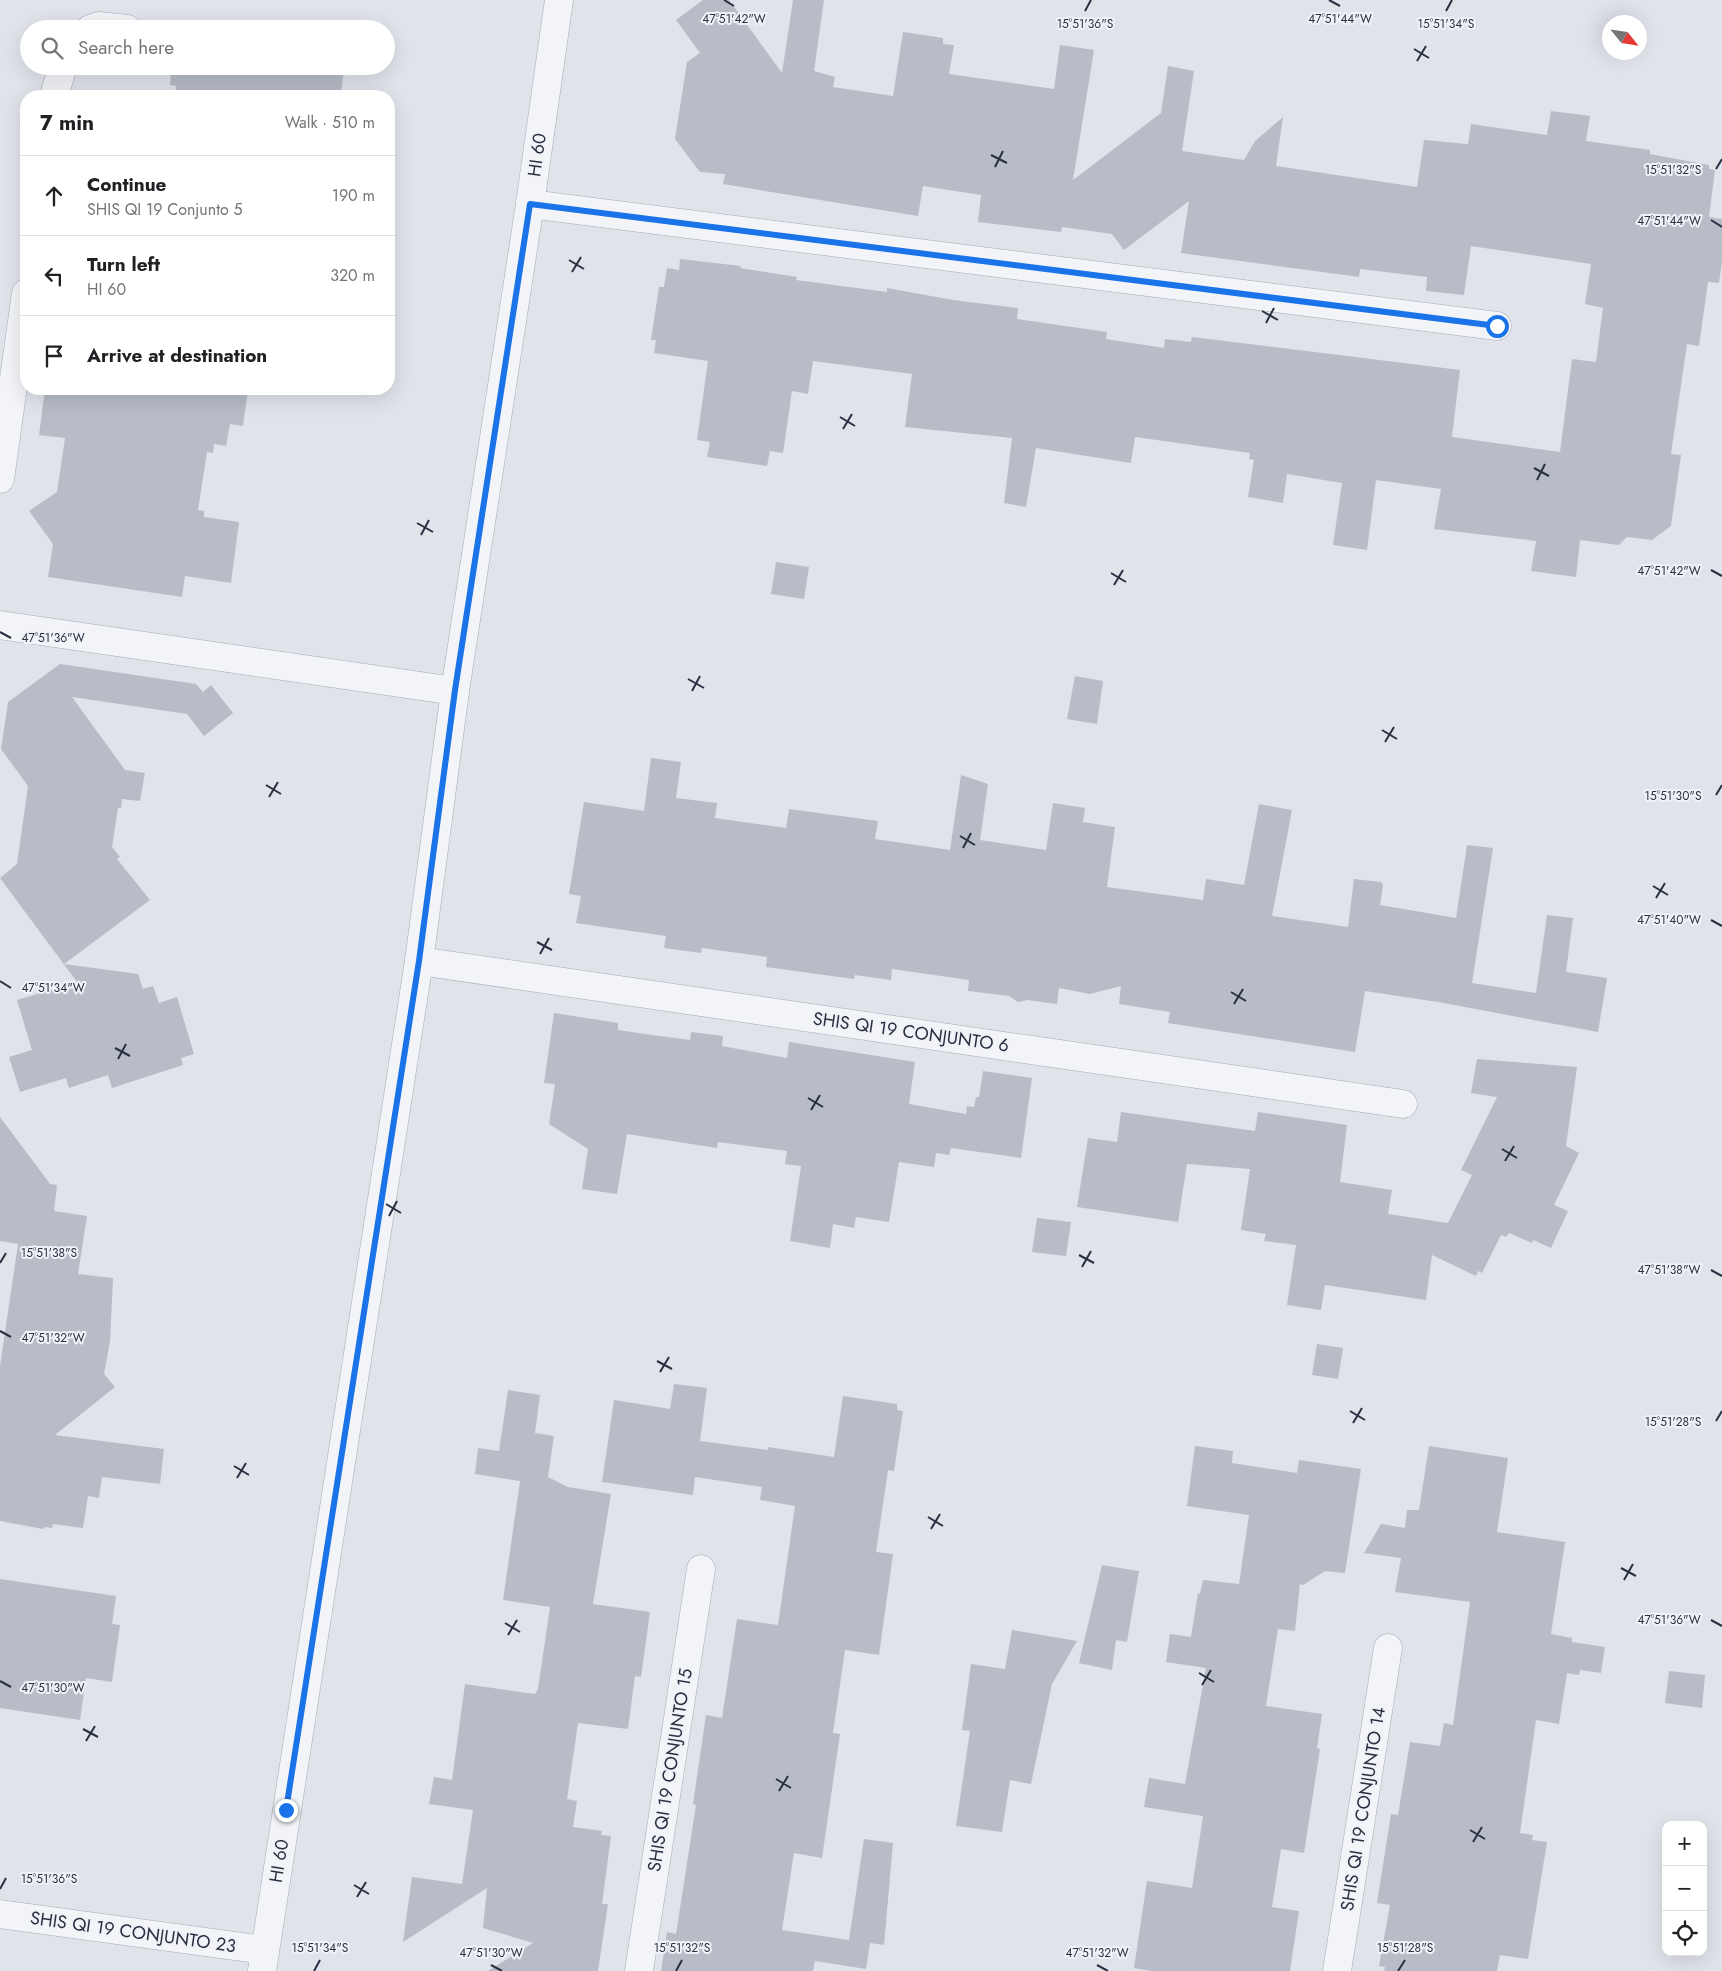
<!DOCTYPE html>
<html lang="en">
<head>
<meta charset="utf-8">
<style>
  :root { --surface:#fff; --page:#f2f2f2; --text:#202124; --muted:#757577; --line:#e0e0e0 }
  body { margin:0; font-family:Jost,sans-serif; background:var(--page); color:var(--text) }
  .controls { position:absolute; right:15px; bottom:15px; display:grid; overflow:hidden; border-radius:10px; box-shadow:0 5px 20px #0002 }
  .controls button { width:45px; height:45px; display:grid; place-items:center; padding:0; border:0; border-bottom:1px solid var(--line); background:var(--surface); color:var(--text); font:25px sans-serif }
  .compass { position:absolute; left:1602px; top:15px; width:45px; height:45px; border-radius:50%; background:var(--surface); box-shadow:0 5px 20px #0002; rotate:120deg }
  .stop { position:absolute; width:15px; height:15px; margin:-11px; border:4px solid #1a73e8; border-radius:50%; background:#fff }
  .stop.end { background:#1a73e8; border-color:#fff; box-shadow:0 1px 5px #0008 }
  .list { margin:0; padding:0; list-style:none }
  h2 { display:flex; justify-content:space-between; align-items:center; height:65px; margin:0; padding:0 20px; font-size:21px }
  h2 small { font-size:16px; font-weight:400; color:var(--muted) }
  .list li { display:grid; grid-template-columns:32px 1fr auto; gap:15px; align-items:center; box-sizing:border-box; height:80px; padding:0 20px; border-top:1px solid var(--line) }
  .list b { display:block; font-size:19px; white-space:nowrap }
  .list p { margin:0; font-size:16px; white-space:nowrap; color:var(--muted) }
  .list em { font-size:16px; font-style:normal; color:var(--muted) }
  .icon { flex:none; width:28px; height:28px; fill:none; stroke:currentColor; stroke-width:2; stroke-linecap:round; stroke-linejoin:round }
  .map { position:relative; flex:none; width:1722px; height:1971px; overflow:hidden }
  .search { position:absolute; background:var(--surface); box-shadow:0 5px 20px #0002; left:20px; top:20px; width:375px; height:55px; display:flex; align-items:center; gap:12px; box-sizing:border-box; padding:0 18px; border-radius:28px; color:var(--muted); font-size:19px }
  .panel { position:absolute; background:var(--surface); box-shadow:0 5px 20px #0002; left:20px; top:90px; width:375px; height:305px; border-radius:20px }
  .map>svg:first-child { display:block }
  .building { fill:#b7bcc7 }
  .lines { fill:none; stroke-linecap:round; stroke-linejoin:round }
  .minor-casing { stroke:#a5aab4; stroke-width:29 }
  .minor { stroke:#f3f4f8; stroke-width:28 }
  .route { stroke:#1a73e8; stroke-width:6 }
  .ticks { fill:none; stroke:#283042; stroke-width:2 }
  .labels { text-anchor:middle; stroke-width:4; stroke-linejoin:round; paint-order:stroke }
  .street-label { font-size:18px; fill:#283042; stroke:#f0f2f7 }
  .ticks-label { font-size:12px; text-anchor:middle; fill:#283042; stroke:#f0f2f7; stroke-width:4; stroke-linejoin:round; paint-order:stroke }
</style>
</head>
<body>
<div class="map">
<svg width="1722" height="1971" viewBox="0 0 1722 1971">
  <rect width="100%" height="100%" fill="#e0e3ea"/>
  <g class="building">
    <path d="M703,0H729L782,73L793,0H824L814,71L835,77L833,87L893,96L903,32L943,38V44L954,45L949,74L1054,89L1060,45L1094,50L1073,180L1161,113L1168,66L1194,71L1182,151L1244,160L1255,141L1283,117L1276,166L1417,187L1424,140L1468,144L1471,124L1547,135L1551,111L1590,116L1586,141L1650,150V154L1709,165V169L1715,170L1709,217L1722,219V261L1719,283L1708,282L1699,346L1687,344L1671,454L1681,455L1671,526L1652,540L1627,537L1619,545L1580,540L1576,577L1531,571L1536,541L1434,529L1441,489L1376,480L1367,550L1333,545L1342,483L1287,474L1283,503L1248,497L1254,460L1249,459L1250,453L1135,437L1131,463L1036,448L1026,507L1004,503L1012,438L905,427L912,374L813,361L808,394L792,391L783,453L770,451L767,466L707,457L710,442L697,440L708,361L654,353L656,340H651L659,287H664L667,268L679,270L680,259L741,266L740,268L797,277L796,280L887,292V288L953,300L1018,308L1017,319L1107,332L1106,339L1164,348L1165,339L1191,342L1192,337L1460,370L1452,437L1560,452L1572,359L1596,362L1603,308L1585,304L1591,264L1471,246L1464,295L1426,291L1427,277L1360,269L1359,277L1181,253L1189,201L1124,250L1112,234L1062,227L1061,232L978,222L981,195L923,186L918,216L723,184L725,174L700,172L675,139L687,62L700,53L676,20Z"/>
    <path d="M186,23L224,29H185Z"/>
    <path d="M171,66H344L341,96H175L176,86L170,85Z"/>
    <path d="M45,389H248L243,426L230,424L226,446L214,444L213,453L207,452L198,510L204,511V517L239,522L231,583L185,576L182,597L48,577L53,544L29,511L57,492L65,438L39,435Z"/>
    <path d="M776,562L809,567L804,599L771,594Z"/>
    <path d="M60,664L196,684L203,692L211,685L233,713L204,736L187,714L72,697L125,770L145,773L140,801L122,799L121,808H118L112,847L120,857L117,859L150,900L64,964L138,974L143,989L153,986L159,1003L177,997L194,1054L181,1058L183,1065L112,1088L108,1075L69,1088L66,1078L20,1092L9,1057L32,1050L17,1000L77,982L0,878L17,864L28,786L1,749L8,702Z"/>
    <path d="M1075,676L1103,681L1097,724L1067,719Z"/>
    <path d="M651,758L681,762L676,798L717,803L715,818L786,828L789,809L878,821L875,839L950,850L961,775L988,784L980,840L1046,850L1053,803L1085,808L1083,822L1115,827L1107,887L1203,900L1206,879L1244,885L1259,804L1292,810L1272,916L1348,927L1354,879L1381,882L1383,885L1380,905L1456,918L1467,845L1493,848L1472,983L1536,993L1547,915L1573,918L1566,972L1607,978L1598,1032L1438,1002L1365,991L1355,1052L1168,1023L1170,1012L1119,1004L1121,986L1090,994L1059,988L1057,1004L1027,1000L1018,1002L1009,996L968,991L969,980L892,969L891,980L855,975L854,979L766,967L767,957L702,948L701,953L664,948L666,936L576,923L581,896L569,894L584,802L644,811Z"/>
    <path d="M554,1013L618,1023V1030L652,1035L690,1040L691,1032L723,1036L722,1046L787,1058L789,1042L915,1062L909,1104L966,1114L967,1106L974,1107L976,1097H979L983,1071L1032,1078L1021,1158L951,1148L949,1155L936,1153L934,1167L899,1162L889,1222L856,1217L854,1228L833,1224L830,1248L790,1241L801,1166L785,1164L787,1151L718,1142L717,1148L627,1134L617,1194L582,1189L588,1149L549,1124L555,1084L544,1083Z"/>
    <path d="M1477,1059L1577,1067L1566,1146L1579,1153L1554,1205L1568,1211L1551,1248L1533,1240L1532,1243L1509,1233L1506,1237L1501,1235L1482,1273L1478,1271L1476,1276L1432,1255L1426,1300L1325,1285L1321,1310L1287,1305L1296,1245L1264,1241L1266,1234L1241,1230L1250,1169L1187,1164L1178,1222L1077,1207L1088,1138L1117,1142L1121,1112L1255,1131L1258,1112L1347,1125L1340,1182L1392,1190L1388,1214L1448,1223L1472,1175L1461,1170L1497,1097L1471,1093Z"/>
    <path d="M0,1117L50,1184L57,1185L54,1211L87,1216L78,1274L113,1278L110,1341L104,1374L115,1387L55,1435L164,1449L160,1484L102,1477L99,1498L88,1496L83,1528L53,1524L52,1528L45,1527L43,1529L0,1521V1366L18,1244L0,1241Z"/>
    <path d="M1037,1218L1071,1222L1066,1256L1032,1252Z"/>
    <path d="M1317,1344L1343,1348L1338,1379L1312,1375Z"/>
    <path d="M674,1384L707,1388L700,1441L768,1450V1447L834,1457L843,1396L897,1404V1410L903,1411L894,1471L888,1470L876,1552L893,1554L879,1655L845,1650L833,1733L840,1734L822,1858L794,1853L782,1930L849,1940L864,1839L893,1843L884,1945L870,1943L866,1969L815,1961L813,1971H661L667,1932L676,1934L696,1805L693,1804L706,1715L722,1718L737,1619L778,1625L795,1506L760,1500L762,1487L695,1477L693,1495L602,1482L614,1400L670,1409Z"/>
    <path d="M508,1390L540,1395L535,1433L554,1436L548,1477L568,1487L611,1494L593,1604L650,1612L641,1677L635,1676L628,1729L578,1723L567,1799L577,1801L573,1827L602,1831L601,1835L611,1836L602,1904H608L598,1971H488L533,1943L483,1928L487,1888L403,1942L412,1877L462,1884L473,1810L429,1804L434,1777L452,1780L465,1684L535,1694L538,1689L550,1607L503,1600L520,1481L475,1474L478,1448L499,1451Z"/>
    <path d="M1195,1446L1233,1451L1232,1463L1297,1473L1299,1460L1361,1469L1345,1573L1325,1571L1303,1585L1300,1584L1295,1631L1278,1629L1266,1706L1322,1714L1317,1748L1320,1749L1304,1853L1281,1849L1272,1907L1299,1911L1290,1971H1151L1134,1968L1147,1881L1192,1888L1203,1816L1144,1807L1149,1778L1185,1784L1206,1668L1166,1662L1170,1634L1191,1637L1198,1593L1200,1594L1203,1580L1239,1584L1249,1515L1187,1506Z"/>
    <path d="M1429,1446L1508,1458L1497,1532L1565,1542L1551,1634L1572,1638V1642L1605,1647L1601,1673L1580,1670L1579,1675L1567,1673L1559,1724L1536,1720L1520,1833L1533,1835L1532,1840L1547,1842L1528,1959L1500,1955L1497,1971H1384L1385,1967L1379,1966L1390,1905L1377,1903L1391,1814L1398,1815L1410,1742L1440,1746L1444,1723L1453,1725L1470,1602L1395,1592L1401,1558L1364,1553L1381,1524L1405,1528L1407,1510H1419Z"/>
    <path d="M1102,1565L1139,1571L1127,1642L1116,1640L1112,1670L1079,1663Z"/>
    <path d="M0,1579L116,1596L112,1624L120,1625L112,1682L86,1678L80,1720L0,1708Z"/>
    <path d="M1012,1630L1077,1641L1052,1684L1031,1784L1010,1780L1002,1832L956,1826L970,1731L962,1730L971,1664L1005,1669Z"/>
    <path d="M1669,1671L1705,1675L1702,1708L1665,1703Z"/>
  </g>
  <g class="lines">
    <g class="minor-casing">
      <g id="minor">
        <path d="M90,29L99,26L127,29"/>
        <path d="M54,96L63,66"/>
        <path d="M530,204L1497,326"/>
        <path d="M0,479L26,293"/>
        <path d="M0,625L455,691"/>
        <path d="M419,961L1403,1104"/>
        <path d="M0,1914L265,1950"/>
        <path d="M262,1971L419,961L455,691L530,204L559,0"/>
        <path d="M639,1971L701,1569"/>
        <path d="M1337,1971L1388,1648"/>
      </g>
    </g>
    <use href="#minor" class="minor"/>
  </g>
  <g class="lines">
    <path class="route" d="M286,1810L419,961L455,690L530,204L1497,326"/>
  </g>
  <path class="ticks" d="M724,0L734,6M1329,0L1340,6M1085,11L1091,0M1446,11L1452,0M1414,49L1429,58M1417,61L1426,46M991,155L1007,163M995,167L1003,151M1716,169L1722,159M1711,220L1722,227M569,260L584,269M572,272L581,257M1262,311L1278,320M1266,323L1274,308M840,417L855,426M843,429L852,414M1534,468L1549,476M1537,480L1545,464M417,523L433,532M421,535L429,520M1711,570L1722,576M1111,573L1126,582M1114,585L1123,570M0,632L11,638M688,679L704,688M692,691L700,676M1382,730L1397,739M1385,742L1394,727M266,785L281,794M1716,795L1722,785M269,797L278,782M960,836L975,845M963,848L971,833M1653,886L1668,895M1656,898L1665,883M1711,920L1722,926M537,942L552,950M540,954L549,938M0,981L11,988M1231,992L1246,1001M1234,1004L1243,989M115,1048L130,1056M118,1059L126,1044M808,1098L823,1107M811,1110L820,1095M1502,1149L1517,1158M1505,1161L1514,1146M386,1204L401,1213M389,1216L397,1201M1079,1255L1094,1263M0,1263L6,1253M1082,1267L1091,1251M1711,1270L1722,1276M0,1331L11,1337M657,1361L672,1369M660,1372L669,1357M1350,1411L1365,1420M1716,1421L1722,1411M1353,1423L1362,1408M234,1466L249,1475M237,1478L246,1463M928,1517L943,1526M931,1529L940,1514M1621,1568L1636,1576M1624,1580L1633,1564M1711,1620L1722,1626M505,1623L520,1632M508,1635L517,1620M1199,1673L1214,1682M0,1681L11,1687M1202,1685L1211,1670M83,1729L98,1737M86,1741L95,1726M776,1779L791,1788M779,1791L788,1776M1470,1830L1485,1839M1473,1842L1482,1827M354,1885L369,1894M0,1889L6,1878M357,1897L366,1882M491,1965L502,1971M1097,1965L1108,1971M314,1971L320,1960M676,1971L682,1960M1398,1971L1405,1960"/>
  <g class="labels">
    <g class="street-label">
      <text transform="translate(537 155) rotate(-82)" y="6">HI 60</text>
      <text transform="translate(911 1032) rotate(8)" y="6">SHIS QI 19 CONJUNTO 6</text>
      <text transform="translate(670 1770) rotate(-81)" y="6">SHIS QI 19 CONJUNTO 15</text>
      <text transform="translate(1363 1809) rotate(-81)" y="6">SHIS QI 19 CONJUNTO 14</text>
      <text transform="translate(279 1861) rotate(-81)" y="6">HI 60</text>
      <text transform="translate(133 1932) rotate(8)" y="6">SHIS QI 19 CONJUNTO 23</text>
    </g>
  </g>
  <g class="ticks-label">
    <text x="1340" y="23">47°51'44"W</text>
    <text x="734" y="23">47°51'42"W</text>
    <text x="1085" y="28">15°51'36"S</text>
    <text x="1446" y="28">15°51'34"S</text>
    <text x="1673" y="174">15°51'32"S</text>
    <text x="1669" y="225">47°51'44"W</text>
    <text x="1669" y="575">47°51'42"W</text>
    <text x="53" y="642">47°51'36"W</text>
    <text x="1673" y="800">15°51'30"S</text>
    <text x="1669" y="924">47°51'40"W</text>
    <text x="53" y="992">47°51'34"W</text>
    <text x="49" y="1257">15°51'38"S</text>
    <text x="1669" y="1274">47°51'38"W</text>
    <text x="53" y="1342">47°51'32"W</text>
    <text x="1673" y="1426">15°51'28"S</text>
    <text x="1669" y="1624">47°51'36"W</text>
    <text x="53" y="1692">47°51'30"W</text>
    <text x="49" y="1883">15°51'36"S</text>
    <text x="320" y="1952">15°51'34"S</text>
    <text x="682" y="1952">15°51'32"S</text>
    <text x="1405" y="1952">15°51'28"S</text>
    <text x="491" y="1957">47°51'30"W</text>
    <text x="1097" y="1957">47°51'32"W</text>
  </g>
</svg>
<div class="controls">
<button>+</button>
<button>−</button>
<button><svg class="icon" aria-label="locate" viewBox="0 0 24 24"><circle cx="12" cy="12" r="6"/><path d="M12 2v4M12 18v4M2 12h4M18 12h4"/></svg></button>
</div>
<svg class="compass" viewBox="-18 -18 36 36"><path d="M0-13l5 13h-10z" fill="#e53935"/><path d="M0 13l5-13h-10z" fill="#757577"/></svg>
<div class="stop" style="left:1497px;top:326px"></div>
<div class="stop end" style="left:286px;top:1810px"></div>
<div class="search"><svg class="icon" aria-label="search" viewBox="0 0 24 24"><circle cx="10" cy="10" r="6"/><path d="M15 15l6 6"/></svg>Search here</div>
<section class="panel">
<h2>7 min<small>Walk · 510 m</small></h2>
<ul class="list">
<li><svg class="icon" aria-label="ahead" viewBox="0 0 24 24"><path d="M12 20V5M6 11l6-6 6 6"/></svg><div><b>Continue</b><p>SHIS QI 19 Conjunto 5</p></div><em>190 m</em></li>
<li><svg class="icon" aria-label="left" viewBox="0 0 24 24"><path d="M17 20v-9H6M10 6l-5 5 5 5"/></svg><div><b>Turn left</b><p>HI 60</p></div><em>320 m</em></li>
<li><svg class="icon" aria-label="arrive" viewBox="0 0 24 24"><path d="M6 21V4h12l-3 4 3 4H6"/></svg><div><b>Arrive at destination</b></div></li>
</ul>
</section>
</div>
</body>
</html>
